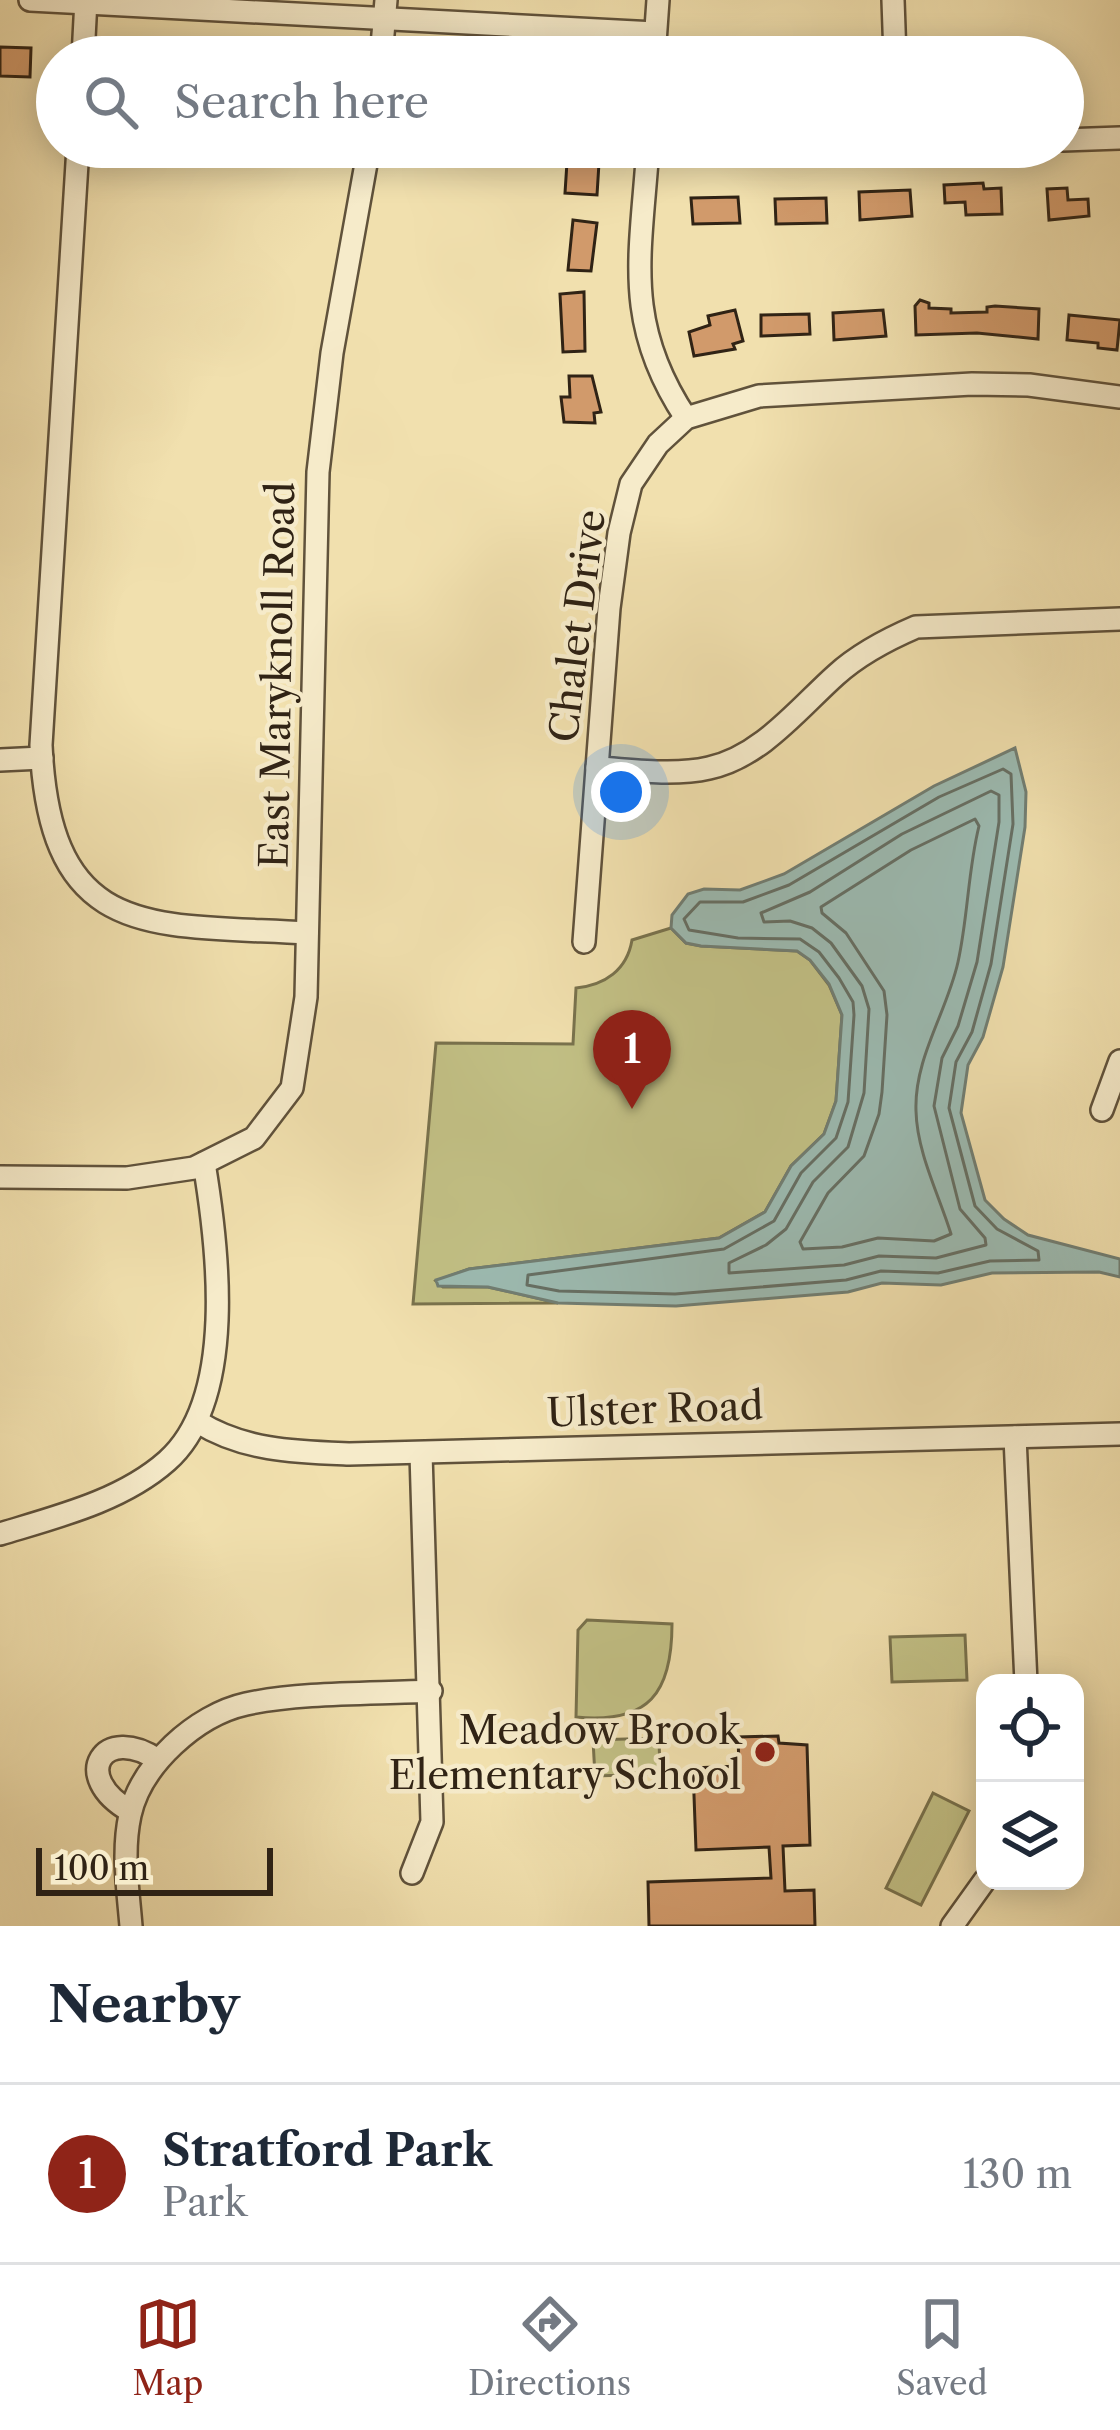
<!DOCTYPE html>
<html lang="en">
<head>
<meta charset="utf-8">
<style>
  :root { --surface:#fff; --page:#f2f2f3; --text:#1f2937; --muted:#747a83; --line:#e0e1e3; --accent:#8f2418 }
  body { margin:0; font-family:"Libre Caslon Text",serif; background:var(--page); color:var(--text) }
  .controls { position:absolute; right:36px; bottom:36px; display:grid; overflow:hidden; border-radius:24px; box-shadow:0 6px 30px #0003 }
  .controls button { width:108px; height:108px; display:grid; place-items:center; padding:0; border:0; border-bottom:3px solid var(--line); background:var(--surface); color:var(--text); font:60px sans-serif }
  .scale { position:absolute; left:36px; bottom:30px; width:237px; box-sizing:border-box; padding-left:12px; border:6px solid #302315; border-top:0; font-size:33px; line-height:42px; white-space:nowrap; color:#302315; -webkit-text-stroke:9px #f6ebca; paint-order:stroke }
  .you { position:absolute; left:621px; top:792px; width:42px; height:42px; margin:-30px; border:9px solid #fff; border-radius:50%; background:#1a73e8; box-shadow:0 0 0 18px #1a73e833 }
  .badge { display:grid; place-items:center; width:78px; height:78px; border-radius:50%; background:var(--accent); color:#fff; font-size:39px; font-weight:700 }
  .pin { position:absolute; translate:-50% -99px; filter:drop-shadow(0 3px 6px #0008) }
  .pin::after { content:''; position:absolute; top:63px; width:42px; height:36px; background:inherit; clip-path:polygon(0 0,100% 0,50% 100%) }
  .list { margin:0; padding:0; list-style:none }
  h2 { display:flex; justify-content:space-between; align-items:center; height:156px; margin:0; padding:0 48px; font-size:51px }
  h2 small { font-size:39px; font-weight:400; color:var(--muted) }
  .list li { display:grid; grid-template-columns:78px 1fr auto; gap:36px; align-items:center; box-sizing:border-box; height:180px; padding:0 48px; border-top:3px solid var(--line) }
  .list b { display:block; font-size:45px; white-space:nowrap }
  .list p { margin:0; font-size:39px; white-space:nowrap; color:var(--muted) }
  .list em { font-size:39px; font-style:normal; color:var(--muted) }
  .icon { flex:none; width:66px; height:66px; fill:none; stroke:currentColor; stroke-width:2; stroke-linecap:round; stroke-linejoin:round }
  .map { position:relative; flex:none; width:1120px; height:1926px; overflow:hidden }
  .search { position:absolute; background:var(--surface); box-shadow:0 6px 30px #0003; left:36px; right:36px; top:36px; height:132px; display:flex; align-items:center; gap:30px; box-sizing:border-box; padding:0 42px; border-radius:66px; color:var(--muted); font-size:45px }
  .sheet { height:336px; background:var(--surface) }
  nav { display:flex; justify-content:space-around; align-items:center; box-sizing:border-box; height:168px; border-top:3px solid var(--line); background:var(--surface); font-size:33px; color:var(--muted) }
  nav a { display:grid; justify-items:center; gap:6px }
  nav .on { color:var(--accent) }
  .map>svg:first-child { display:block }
  .green { fill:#c2c085; stroke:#79724d; stroke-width:3 }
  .water { fill:#9cbbb2; stroke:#717e73; stroke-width:3 }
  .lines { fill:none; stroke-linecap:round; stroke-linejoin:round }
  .shore { stroke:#666f64; stroke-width:3 }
  .building { fill:#d19a6b; stroke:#302315; stroke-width:3 }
  .minor-casing { stroke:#60523b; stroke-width:26 }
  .minor { stroke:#f6ebca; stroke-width:21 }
  .poi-dot { fill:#8f2418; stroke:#f6ebca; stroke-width:4.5 }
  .labels { text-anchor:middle; stroke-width:9; stroke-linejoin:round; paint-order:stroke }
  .street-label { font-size:39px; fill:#302315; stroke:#f6ebca }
  .poi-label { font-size:39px; fill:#302315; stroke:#f6ebca; text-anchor:end }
</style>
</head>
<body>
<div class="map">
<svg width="1120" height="1926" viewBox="0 0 1120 1926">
  <rect width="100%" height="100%" fill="#f1e0ae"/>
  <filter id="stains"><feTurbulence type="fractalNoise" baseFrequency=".00167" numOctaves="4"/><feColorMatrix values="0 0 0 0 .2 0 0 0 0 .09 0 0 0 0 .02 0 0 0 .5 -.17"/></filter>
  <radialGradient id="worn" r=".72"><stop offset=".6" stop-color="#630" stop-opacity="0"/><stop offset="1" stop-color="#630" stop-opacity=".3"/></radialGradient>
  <g class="green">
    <path d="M671,928L686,943L701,946L797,951L810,960L829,985L842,1015L836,1101L824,1134L791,1166L765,1212L719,1238L469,1269L436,1281L443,1287H488L558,1303L413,1304L436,1043L573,1044L576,988C605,985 627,970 632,940Z"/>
    <path d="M587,1620L672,1624C672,1693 649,1724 576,1717L578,1630Z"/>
    <path d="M965,1635L967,1680L892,1682L890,1637Z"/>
    <path d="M659,1738L660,1774L595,1776L593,1740Z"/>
    <path d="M933,1793L969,1811L921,1905L886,1888Z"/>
  </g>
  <path class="water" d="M1015,748L1026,792L1025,827L1003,967L983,1037L968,1065L961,1113L985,1200L1004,1219L1028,1235L1120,1259V1277L1099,1272L992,1273L941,1285L882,1283L848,1292L676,1306L558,1303L488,1287L438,1286L436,1280L469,1269L719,1238L765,1212L791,1166L824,1134L836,1101L842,1015L829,984L810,960L797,951L701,946L686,943L671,928L672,915L688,894L704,889L740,890L784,874L934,786Z"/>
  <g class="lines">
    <g class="shore">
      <path d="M1003,769L1011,774L1013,824L991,964L972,1032L956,1062L949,1108L975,1206L997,1229L1038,1251L1039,1260L990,1261L938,1273L881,1271L846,1280L675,1294L559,1291L527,1285L528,1275L724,1249L774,1221L801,1173L836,1138L848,1102L854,1015L853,1002L839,978L819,952L800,939L738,938L689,930L684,919L700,902H743L789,885L939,797Z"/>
      <path d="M991,791L999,795V822L977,962L958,1026L942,1058L934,1106L960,1209L985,1238L986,1245L936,1258L879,1256L844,1265L729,1273V1263L766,1245L786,1229L813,1182L848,1147L864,1093L869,1009L862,986L831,943L812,928L790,921L764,922L761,913L810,892L902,834Z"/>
      <path d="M975,819L979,826C968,870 968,917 958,962C947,1012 914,1058 916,1111C917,1153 939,1195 951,1234L934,1241L878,1238L842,1247L803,1249L800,1242L828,1193L864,1156L879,1114L882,1092L887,1015L884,991L846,933L822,913L821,907L911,850Z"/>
    </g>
  </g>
  <g class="building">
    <path d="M0,47L31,48L30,77L0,76Z"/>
    <path d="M568,147H605L604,163H599L597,195L565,193Z"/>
    <path d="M983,183L984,189L1001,188L1002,214L966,215L965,202L945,203L944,185Z"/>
    <path d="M1067,188L1068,200L1088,199L1089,216L1049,220L1047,189Z"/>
    <path d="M910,190L912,216L860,220L859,192Z"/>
    <path d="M738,197L740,223L693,224L691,198Z"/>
    <path d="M826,198L827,223L776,224L775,199Z"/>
    <path d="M573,220L597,223L591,271L568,270Z"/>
    <path d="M584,292L585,351L563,352L560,294Z"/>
    <path d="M920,300L929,303V308L951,309V313L987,312V307L995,306L1039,309L1038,339L977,333L916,335L915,306Z"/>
    <path d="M735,310L743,341L733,344L735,349L694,356L689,332L710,325L708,316Z"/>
    <path d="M883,310L886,336L834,340L833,313Z"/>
    <path d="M809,314L810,334L761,336V315Z"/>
    <path d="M1069,315L1120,320L1117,350L1098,348V343L1067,340Z"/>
    <path d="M569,376H592L601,412L594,413L595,423L564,422L561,397H570Z"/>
    <path d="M778,1736L779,1743L807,1745L810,1845L783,1846L785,1891L814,1890L815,1926H649L648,1882L771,1878L769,1847L696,1850L693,1768L739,1766L738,1737Z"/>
  </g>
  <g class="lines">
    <g class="minor-casing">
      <g id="minor">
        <path d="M30,0L655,33"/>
        <path d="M893,0L895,57"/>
        <path d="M83,57L86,0"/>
        <path d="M381,57L386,0"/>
        <path d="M654,57L658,0"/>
        <path d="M1063,140L1120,138"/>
        <path d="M78,147L41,745C50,942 150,924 307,933"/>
        <path d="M648,147C641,254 622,322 686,418"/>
        <path d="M648,154L857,147"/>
        <path d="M0,760L42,758"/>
        <path d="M597,768C633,770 674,776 709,768C761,757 799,708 836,675C859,654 888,639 916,627L1120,619"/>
        <path d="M584,942L609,608L619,533L631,484L658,444L686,418L759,396L972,384L1029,385L1120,397"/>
        <path d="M1102,1110L1120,1061"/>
        <path d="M0,1177L127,1178L194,1168L254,1138L292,1088L306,997L318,472L332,353L369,147"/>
        <path d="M198,1422C244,1451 297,1452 349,1454L1120,1434"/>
        <path d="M1015,1437L1026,1683"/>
        <path d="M0,1534C56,1517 122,1501 167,1461C237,1399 218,1247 204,1163"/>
        <path d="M130,1811C69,1776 104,1723 158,1760"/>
        <path d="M412,1873L432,1822L421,1453"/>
        <path d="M131,1926C128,1889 122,1852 130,1815C141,1765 196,1715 246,1704C301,1692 374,1694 431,1691"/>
        <path d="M952,1926L985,1880"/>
      </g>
    </g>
    <use href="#minor" class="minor"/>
  </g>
  <circle class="poi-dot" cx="765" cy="1752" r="12"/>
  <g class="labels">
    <g class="street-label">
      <text transform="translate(577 626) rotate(-83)" y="14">Chalet Drive</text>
      <text transform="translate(277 675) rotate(-89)" y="14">East Maryknoll Road</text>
      <text transform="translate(655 1409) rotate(-2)" y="14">Ulster Road</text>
    </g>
    <g class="poi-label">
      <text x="741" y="1744">Meadow Brook<tspan x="741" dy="45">Elementary School</tspan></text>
    </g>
  </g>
  <rect width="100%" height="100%" filter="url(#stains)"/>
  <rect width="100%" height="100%" fill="url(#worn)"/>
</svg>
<div class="controls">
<button><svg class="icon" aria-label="locate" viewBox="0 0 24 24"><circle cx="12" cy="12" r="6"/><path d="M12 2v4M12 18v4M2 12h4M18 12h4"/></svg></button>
<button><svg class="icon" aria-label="layers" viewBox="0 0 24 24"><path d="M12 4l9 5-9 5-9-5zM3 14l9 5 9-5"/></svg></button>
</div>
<div class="scale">100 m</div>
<div class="you"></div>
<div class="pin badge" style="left:632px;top:1109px">1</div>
<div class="search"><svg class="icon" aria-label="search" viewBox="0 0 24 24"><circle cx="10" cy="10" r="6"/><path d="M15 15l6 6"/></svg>Search here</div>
</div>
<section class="sheet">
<h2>Nearby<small></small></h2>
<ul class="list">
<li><span class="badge">1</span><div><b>Stratford Park</b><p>Park</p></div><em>130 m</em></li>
</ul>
</section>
<nav>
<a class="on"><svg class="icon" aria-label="map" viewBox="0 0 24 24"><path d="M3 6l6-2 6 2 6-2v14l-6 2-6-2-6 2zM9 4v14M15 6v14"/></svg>Map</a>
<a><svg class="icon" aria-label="directions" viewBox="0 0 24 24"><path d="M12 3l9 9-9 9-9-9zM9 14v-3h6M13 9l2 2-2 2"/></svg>Directions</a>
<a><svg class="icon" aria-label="saved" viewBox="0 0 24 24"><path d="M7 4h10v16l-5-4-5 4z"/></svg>Saved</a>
</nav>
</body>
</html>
